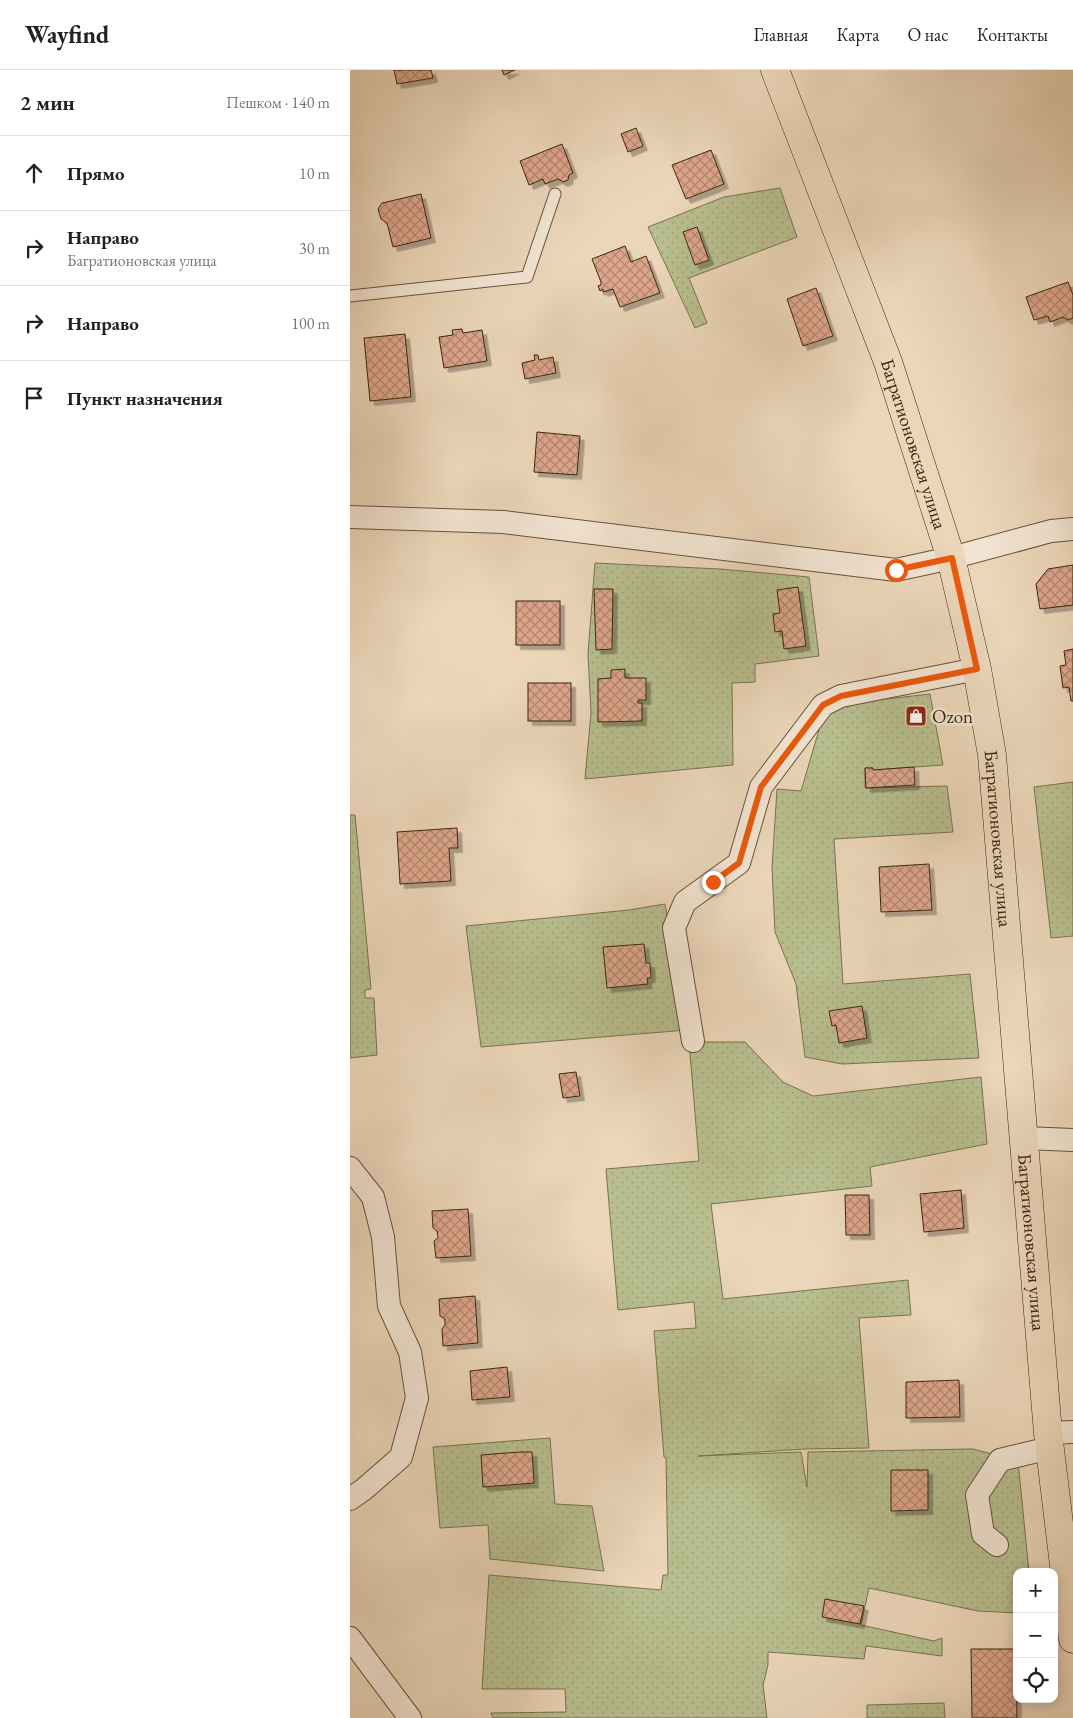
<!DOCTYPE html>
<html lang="ru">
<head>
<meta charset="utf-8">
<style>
  :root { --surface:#fff; --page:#f6f6f6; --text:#222; --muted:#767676; --line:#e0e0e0 }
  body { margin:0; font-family:"EB Garamond",serif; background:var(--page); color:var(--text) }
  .controls { position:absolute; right:15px; bottom:15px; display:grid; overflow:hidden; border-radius:10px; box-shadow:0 2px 12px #0003 }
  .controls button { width:45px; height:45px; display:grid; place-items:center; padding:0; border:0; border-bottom:1px solid var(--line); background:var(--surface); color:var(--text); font:25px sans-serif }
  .stop { position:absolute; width:15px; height:15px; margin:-11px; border:4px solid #ea580c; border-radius:50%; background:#fff }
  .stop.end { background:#ea580c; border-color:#fff; box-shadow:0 1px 5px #0008 }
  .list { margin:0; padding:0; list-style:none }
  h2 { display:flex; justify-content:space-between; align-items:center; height:65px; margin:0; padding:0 20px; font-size:21px }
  h2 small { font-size:16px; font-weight:400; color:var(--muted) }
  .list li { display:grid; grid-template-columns:32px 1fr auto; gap:15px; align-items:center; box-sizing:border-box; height:75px; padding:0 20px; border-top:1px solid var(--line) }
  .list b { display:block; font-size:19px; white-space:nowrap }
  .list p { margin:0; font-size:16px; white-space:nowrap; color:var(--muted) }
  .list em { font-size:16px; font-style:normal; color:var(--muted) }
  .icon { flex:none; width:28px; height:28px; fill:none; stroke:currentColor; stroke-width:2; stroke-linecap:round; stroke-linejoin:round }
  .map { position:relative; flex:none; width:723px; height:1648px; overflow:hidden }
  header { display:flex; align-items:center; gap:30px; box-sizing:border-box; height:70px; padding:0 25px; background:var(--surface); border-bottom:1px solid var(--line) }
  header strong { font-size:24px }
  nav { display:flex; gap:28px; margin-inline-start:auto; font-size:18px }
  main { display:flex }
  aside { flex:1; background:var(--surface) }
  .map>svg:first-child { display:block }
  .grass { fill:url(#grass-dots); stroke:#797250 }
  .building { fill:url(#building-cross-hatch); stroke:#3a2711; filter:url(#shadow) }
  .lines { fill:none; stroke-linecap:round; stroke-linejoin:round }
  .service-casing { stroke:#66533b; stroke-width:13 }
  .minor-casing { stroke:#66533b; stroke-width:24 }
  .primary-casing { stroke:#3a2711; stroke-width:29 }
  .service { stroke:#f2e4d2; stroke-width:11 }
  .minor { stroke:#f2e4d2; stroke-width:22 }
  .primary { stroke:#ebd6b9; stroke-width:28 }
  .route { stroke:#ea580c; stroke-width:6 }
  .labels { text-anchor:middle; stroke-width:5; stroke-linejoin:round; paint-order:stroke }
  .street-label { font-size:19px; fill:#3a2711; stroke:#f2e4d2 }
  .poi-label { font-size:19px; fill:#3a2711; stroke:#f2e4d2; text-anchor:start }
</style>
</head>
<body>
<header>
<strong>Wayfind</strong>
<nav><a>Главная</a><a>Карта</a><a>О нас</a><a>Контакты</a></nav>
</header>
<main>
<aside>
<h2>2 мин<small>Пешком · 140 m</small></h2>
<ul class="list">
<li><svg class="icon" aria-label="ahead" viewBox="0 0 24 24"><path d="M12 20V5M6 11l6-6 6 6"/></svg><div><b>Прямо</b></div><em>10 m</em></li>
<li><svg class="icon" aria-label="right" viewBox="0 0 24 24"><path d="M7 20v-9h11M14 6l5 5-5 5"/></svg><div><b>Направо</b><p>Багратионовская улица</p></div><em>30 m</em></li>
<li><svg class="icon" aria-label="right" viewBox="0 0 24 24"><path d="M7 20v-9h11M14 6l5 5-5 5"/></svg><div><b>Направо</b></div><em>100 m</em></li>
<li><svg class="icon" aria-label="arrive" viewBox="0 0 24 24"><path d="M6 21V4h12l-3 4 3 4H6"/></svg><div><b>Пункт назначения</b></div></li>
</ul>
</aside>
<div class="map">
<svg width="723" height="1648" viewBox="0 0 723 1648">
  <defs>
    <pattern id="grass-dots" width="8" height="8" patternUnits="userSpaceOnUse" patternTransform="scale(1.25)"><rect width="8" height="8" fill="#b8be8f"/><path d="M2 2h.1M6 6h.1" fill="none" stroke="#9fa37a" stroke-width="1.8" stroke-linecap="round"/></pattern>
    <pattern id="building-cross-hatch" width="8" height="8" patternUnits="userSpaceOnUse" patternTransform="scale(1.25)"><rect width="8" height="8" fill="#dda58b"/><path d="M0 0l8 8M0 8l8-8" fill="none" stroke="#b48670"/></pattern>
    <filter id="shadow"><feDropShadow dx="4.5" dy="4.5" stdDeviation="0" flood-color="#0004"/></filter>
  </defs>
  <rect width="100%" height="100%" fill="#ebd6b9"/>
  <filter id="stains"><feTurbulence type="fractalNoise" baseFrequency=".004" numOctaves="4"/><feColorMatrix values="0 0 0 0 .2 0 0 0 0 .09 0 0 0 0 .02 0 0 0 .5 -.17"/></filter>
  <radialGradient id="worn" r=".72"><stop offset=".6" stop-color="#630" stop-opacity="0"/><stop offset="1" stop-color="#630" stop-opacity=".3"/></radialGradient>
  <g class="grass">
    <path d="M430,118L447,167L339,208L357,253L345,258L298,157L374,127Z"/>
    <path d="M245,493L370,499L459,507L469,586L405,594V612L382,613L383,695L235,709L241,643L238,584Z"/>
    <path d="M580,624L593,695L523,700V698H515V718L597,716L603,762L484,769L493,914L620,904L629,988L492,994L455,987L446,914L425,862L422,797L427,719L451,721L476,636Z"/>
    <path d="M723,712V866L701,868L684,717Z"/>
    <path d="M0,745H5L21,919L15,920V928H24L27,985L0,988Z"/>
    <path d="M315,834L337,960L131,977L116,856L279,840Z"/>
    <path d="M339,972H395L433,1012L463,1026L631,1007L637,1074L520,1097L522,1116L361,1134L373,1229L558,1210L561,1245L509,1248L519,1378L455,1379L348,1386L451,1382L457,1417L458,1382L623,1379L668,1391L679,1502H667V1543L628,1541L519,1518L511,1555L584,1571L592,1568V1586L516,1576L514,1589L418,1582V1595L413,1615L417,1648H143L141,1643L216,1642L215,1619H132L139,1505L311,1520L313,1505H318L316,1388L314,1387L304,1261L346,1258L344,1232L268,1240L256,1099L349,1091Z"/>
    <path d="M200,1368L205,1434L242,1436L254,1501L140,1489L138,1455L90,1458L83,1377Z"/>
    <path d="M594,1633L595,1648H517V1635Z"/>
  </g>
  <g class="building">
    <path d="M44,0H81L83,8L47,14Z"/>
    <path d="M152,0H165L154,5Z"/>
    <path d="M286,58L293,76L278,82L271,64Z"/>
    <path d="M212,74L223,103L219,105L218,110L213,112L208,109L195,114L193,109L179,115L170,91Z"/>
    <path d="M361,80L374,114L336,129L322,95Z"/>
    <path d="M71,124L81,168L43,177L37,153L31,149L28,139L32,133Z"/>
    <path d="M347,157L359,190L345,195L333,162Z"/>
    <path d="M275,176L281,192L296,186L310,223L270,237L263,219L253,222V219L250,221L248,216L251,215V212L242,189Z"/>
    <path d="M718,212L723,225V248L718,250L713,247L700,252L698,246L684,250L676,227Z"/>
    <path d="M466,218L483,266L453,276L437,229Z"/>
    <path d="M112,259L113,263L132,260L137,291L94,298L89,267L103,265L102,260Z"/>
    <path d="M55,264L61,327L20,331L14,268Z"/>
    <path d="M184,285H188L189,290L203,287L206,303L175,309L172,293L185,290Z"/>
    <path d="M187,362L230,366L227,405L184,402Z"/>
    <path d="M723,495V535L690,539L686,514L698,499Z"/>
    <path d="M448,517L456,576L434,579L432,561L425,562L423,544L430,543L427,520Z"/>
    <path d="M244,519H263L262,579L246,580Z"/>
    <rect x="166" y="531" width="44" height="44"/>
    <path d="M723,579V631H721L719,617L713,618L710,596L716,595L714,581Z"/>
    <path d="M275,599V608H296V630H288V633H292V651L248,652V609L261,608V600Z"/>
    <rect x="178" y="613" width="43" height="38"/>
    <path d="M564,697L565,715L516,718L515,698H523V700Z"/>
    <path d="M107,758L108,778H99L101,811L50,814L47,762Z"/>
    <path d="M579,794L582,840L531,842L529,797Z"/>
    <path d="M294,874L296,893H300L301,908H297L298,914L257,918L253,877Z"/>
    <path d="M512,936L517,968L489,973L486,955L482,956L479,941Z"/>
    <path d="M226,1002L230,1026L213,1028L209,1004Z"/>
    <path d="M611,1120L614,1158L574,1162L570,1124Z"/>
    <path d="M495,1125H519L520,1165H496Z"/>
    <path d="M118,1139L121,1186L86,1188L84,1171L88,1168L87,1161L83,1158L82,1141Z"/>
    <path d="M125,1226L128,1273L93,1276L92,1259L95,1255V1249L90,1246L89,1229Z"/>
    <path d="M157,1297L160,1327L122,1330L120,1301Z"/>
    <path d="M609,1310L610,1347L556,1348V1312Z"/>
    <path d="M170,1382H182L184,1413L133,1417L131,1385Z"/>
    <path d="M541,1400H578V1440L541,1441Z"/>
    <path d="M475,1529L514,1536L510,1554L472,1547Z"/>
    <path d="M621,1579H666L667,1648H622Z"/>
  </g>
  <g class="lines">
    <g class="service-casing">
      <path id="service" d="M0,226L177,207L205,124"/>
    </g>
    <g class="minor-casing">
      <g id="minor">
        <path d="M0,447L153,452L546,500L601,488L701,461L723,459"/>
        <path d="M343,971L324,858L335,832L389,793L411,717L473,635L491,626L627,599"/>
        <path d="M675,1068L723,1070"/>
        <path d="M0,1098L23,1127L33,1167L39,1236L60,1282L67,1328L51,1387L13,1420L0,1429"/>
        <path d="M698,1363L723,1362"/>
        <path d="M647,1475L633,1464L627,1425L650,1390L700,1378"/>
        <path d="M0,1568L60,1648"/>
      </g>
    </g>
    <g class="primary-casing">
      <g id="primary">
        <path id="s1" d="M425,0L538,292L601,488L627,599L642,685L698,1363L723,1569"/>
      </g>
    </g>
    <use href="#service" class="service"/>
    <use href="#minor" class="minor"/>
    <use href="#primary" class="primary"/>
  </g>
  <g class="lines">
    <path class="route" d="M363,812L389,793L411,717L473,635L491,626L627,599L602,488L546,500"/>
  </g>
  <defs>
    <g id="shop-square" transform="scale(1.125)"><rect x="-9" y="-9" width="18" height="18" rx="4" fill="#8f2418" stroke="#f2e4d2"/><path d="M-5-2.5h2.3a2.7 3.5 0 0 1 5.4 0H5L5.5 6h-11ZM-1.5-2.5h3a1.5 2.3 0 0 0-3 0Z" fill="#fff"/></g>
  </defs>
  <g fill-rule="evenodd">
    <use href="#shop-square" x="566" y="646"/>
  </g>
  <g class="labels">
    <g class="street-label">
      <text dy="7" stroke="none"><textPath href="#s1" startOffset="399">Багратионовская улица</textPath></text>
      <text dy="7" stroke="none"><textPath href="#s1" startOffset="804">Багратионовская улица</textPath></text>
      <text dy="7" stroke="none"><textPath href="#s1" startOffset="1209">Багратионовская улица</textPath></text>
    </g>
    <g class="poi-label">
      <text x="582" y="653">Ozon</text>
    </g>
  </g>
  <rect width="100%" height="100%" filter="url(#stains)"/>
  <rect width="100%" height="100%" fill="url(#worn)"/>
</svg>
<div class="controls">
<button>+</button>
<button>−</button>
<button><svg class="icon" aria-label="locate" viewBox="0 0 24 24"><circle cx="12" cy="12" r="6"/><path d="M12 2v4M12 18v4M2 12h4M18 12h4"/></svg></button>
</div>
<div class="stop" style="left:546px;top:500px"></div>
<div class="stop end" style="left:363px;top:812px"></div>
</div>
</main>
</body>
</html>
